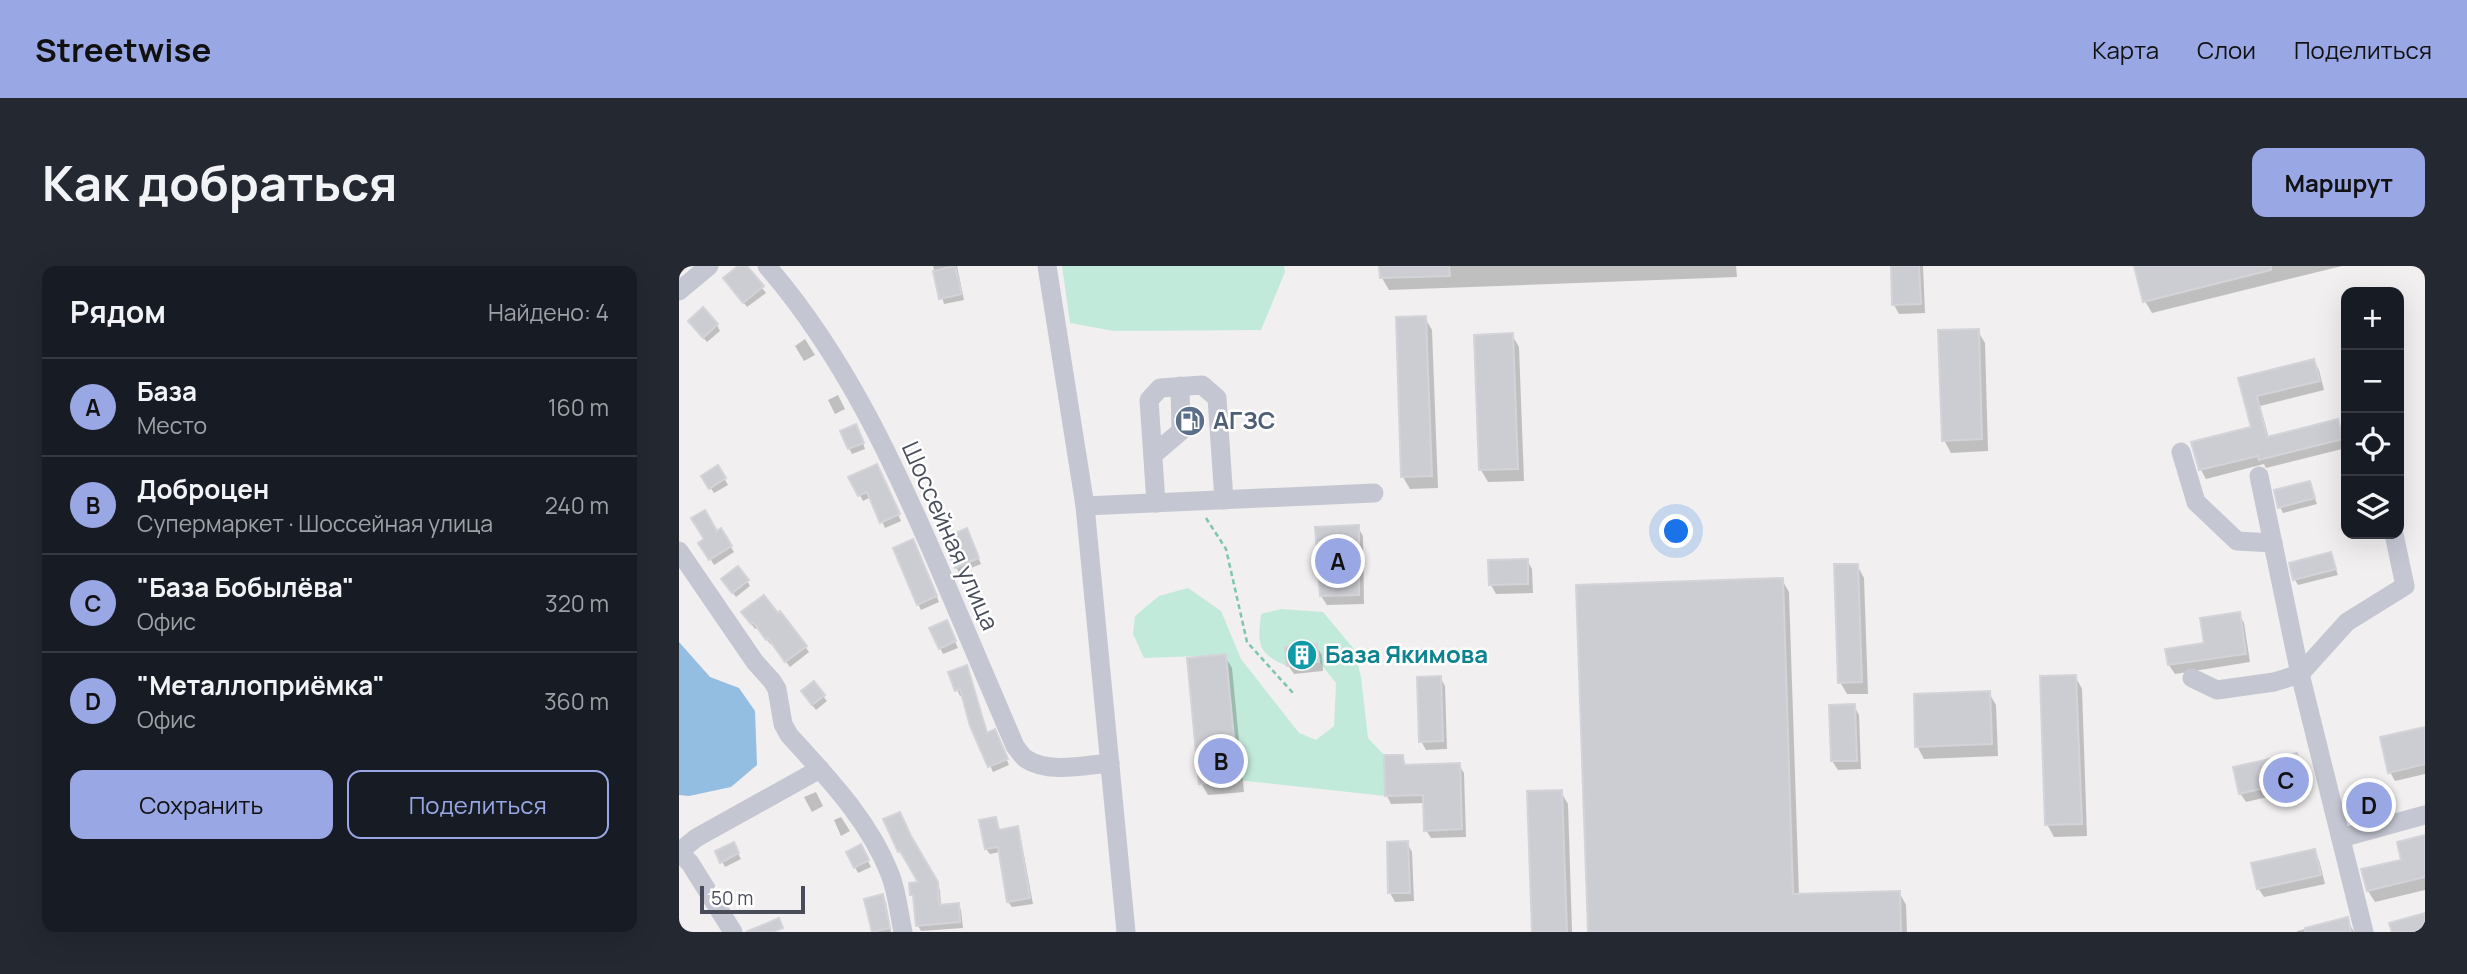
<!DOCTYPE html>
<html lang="ru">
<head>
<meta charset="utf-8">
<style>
  :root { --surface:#171b24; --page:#242831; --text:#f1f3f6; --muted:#9ea1a6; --line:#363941; --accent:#99a7e4 }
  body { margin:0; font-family:Manrope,sans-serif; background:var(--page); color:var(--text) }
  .controls { position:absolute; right:21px; top:21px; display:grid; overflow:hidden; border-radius:14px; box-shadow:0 7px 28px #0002 }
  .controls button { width:63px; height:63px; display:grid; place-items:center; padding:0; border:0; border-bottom:2px solid var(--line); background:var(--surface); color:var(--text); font:35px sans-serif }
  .scale { position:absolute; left:21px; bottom:18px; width:105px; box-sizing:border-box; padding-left:7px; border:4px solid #494d5a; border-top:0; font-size:19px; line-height:24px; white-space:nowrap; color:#494d5a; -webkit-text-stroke:5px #fff; paint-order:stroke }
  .you { position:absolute; left:998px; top:266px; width:24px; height:24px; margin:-18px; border:5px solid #fff; border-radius:50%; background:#1a73e8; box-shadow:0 0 0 10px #1a73e833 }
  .badge { display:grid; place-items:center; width:46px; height:46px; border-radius:50%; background:var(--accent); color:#111; font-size:23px; font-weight:700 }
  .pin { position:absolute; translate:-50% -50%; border:4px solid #fff; box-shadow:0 2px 7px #0006 }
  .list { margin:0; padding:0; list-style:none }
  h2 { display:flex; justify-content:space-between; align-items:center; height:91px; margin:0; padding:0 28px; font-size:30px }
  h2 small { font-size:23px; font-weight:400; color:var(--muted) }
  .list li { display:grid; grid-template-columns:46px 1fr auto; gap:21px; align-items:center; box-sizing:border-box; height:98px; padding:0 28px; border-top:2px solid var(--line) }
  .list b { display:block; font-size:26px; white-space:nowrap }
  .list p { margin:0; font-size:23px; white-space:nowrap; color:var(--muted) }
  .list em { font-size:23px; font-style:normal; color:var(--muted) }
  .actions { display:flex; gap:14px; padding:21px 28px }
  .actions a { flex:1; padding:16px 0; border:2px solid var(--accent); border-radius:14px; text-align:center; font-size:24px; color:var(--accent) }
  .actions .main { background:var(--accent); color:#111 }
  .icon { flex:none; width:38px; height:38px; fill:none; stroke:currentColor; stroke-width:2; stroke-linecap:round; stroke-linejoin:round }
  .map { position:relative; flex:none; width:1746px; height:666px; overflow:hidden; border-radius:14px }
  header { display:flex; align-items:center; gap:42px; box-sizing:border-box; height:98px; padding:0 35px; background:var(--accent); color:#111 }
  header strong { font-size:33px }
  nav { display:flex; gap:38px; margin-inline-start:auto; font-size:24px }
  .intro { display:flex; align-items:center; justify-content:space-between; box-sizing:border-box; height:168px; padding:0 42px }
  h1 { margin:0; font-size:49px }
  .button { padding:18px 32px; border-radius:14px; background:var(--accent); color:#111; font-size:24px; font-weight:700 }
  main { display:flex; gap:42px; padding:0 42px }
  aside { flex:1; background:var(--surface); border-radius:14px; box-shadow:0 7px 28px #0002 }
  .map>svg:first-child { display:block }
  .green { fill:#c2eadb }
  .water { fill:#93bee2 }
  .shadow { fill:#0003 }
  .building { fill:#cccdd3; stroke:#d3d3d9; stroke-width:2 }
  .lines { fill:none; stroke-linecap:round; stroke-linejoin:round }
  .path { stroke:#7dc4b2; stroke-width:2.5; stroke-dasharray:5 3.5; stroke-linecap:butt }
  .minor { stroke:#c4c7d2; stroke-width:19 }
  .labels { text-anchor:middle; stroke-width:5; stroke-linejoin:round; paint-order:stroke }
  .service-label { font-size:24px; font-weight:bold; fill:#4e5e75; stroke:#fff; text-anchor:start }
  .street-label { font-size:24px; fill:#494d5a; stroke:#fff }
  .culture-label { font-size:24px; font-weight:bold; fill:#0d838f; stroke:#fff; text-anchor:start }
</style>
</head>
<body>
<header>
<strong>Streetwise</strong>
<nav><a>Карта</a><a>Слои</a><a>Поделиться</a></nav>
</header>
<div class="intro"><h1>Как добраться</h1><a class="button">Маршрут</a></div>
<main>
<aside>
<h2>Рядом<small>Найдено: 4</small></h2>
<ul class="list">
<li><span class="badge">A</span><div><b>База</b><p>Место</p></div><em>160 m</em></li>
<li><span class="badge">B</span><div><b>Доброцен</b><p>Супермаркет · Шоссейная улица</p></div><em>240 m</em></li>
<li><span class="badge">C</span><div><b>&quot;База Бобылёва&quot;</b><p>Офис</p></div><em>320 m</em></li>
<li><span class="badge">D</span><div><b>&quot;Металлоприёмка&quot;</b><p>Офис</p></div><em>360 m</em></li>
</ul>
<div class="actions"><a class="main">Сохранить</a><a>Поделиться</a></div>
</aside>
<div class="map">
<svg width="1746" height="666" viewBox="0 0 1746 666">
  <rect width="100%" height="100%" fill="#f1efef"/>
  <g class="green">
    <path d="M383,0H605L606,6L582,64L435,65L391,57Z"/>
    <path d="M509,322L542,345L562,393L620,467L637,474L655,460L657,417L640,396L638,379L606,381L608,400C577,387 579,378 582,348L602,343L644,346L675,383L682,411L689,472L705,489L706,530L559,514L547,389L465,392L454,368L456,350L480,330Z"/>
  </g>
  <path class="water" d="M0,376L31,411L60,422L76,445L78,499L52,521L10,530L0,529Z"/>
  <g class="shadow">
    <path d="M62,0H66L87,27L68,41L50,18Z"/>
    <path d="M254,0H278L285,34L265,38Z"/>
    <path d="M702,0H1057L1058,11L710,24L703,12Z"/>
    <path d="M1214,0H1244L1246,47L1220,48L1215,39Z"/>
    <path d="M1457,0H1663L1473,47L1466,35Z"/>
    <path d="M746,52L753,64L759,222L731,223L724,211Z"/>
    <path d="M11,56L38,59L41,65L28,76Z"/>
    <path d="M1299,65L1306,77L1309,185L1272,187L1265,174Z"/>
    <path d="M833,69L840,81L845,215L809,216L802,204Z"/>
    <path d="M126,73L136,89L125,95L116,80Z"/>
    <path d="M1635,95L1640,104L1645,124L1581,140L1590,172L1658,155L1663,164L1667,182L1587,202L1585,198L1527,213L1522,204L1514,177L1574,163L1562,113Z"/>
    <path d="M159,129L166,143L156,148L149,134Z"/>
    <path d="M180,166L186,183L173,188L170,182Z"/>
    <path d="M39,202L49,219L35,227L24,210Z"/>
    <path d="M200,205L222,255L206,262L192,231L184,235L172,212Z"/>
    <path d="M1630,217L1638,238L1604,247L1601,241Z"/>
    <path d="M679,261L684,270L685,338L648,339L642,330Z"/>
    <path d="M42,265L55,286L35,299L22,277Z"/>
    <path d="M290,270L302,298L280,307L277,301Z"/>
    <path d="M237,281L260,336L242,344L239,338Z"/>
    <path d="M1651,288L1659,309L1619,319L1616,314Z"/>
    <path d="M848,294L853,303L854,327L817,328L812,319Z"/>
    <path d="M1178,299L1185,312L1189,428H1168L1161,416Z"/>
    <path d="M1103,314L1110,326L1120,629L1220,626L1227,639L1228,666H910Z"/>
    <path d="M68,315L71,320L57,331L48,319Z"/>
    <path d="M101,347L130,386L111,401L93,377L91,378L79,361L76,363L68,352Z"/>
    <path d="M1560,348L1565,357L1571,396L1496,408L1490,399L1488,384L1527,378Z"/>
    <path d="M270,362L279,382L264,388L252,363Z"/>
    <path d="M637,380L643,389L644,405L615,408L609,399Z"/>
    <path d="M546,390L553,402L565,526L529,529L522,517Z"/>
    <path d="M271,407H290L309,468L318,471L330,499L314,506L293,460L284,429L281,430Z"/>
    <path d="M1396,410L1403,423L1408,570L1375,571L1368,558Z"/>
    <path d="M761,411L766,420L768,483L747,484L742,475Z"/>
    <path d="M1310,427L1317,439L1319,490L1245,493L1238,480Z"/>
    <path d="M144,430L148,435L137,444L127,431Z"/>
    <path d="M1175,440L1180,449L1182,503L1159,504L1153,495Z"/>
    <path d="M1746,463V508L1716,515L1711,506L1703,472Z"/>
    <path d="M1617,489L1622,498L1628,522L1567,536L1561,527Z"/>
    <path d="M723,490L728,501L780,499L785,507L787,571L752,572L747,564L746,537L712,538L708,530Z"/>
    <path d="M137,526L144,540L133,546L125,531Z"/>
    <path d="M882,526L889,538L893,666H855Z"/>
    <path d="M162,551L171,565L162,570L155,554Z"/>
    <path d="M316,553L321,565L338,562L341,568L354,638L333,641L329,636L321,586L311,588L307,583Z"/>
    <path d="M1746,571V624L1696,636L1689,625L1724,595L1720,577Z"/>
    <path d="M728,577L733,586L735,635L716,636L711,627Z"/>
    <path d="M54,578L62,593L46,601L38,586Z"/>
    <path d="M234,578L261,624L262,640L279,639L282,644L284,662L242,665L239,660L236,635L233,629L242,618L221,585Z"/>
    <path d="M181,581L192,601L179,607L169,587Z"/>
    <path d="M1635,585L1640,594L1646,618L1585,631L1579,622Z"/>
    <path d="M203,630L207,636L212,666H195L187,634Z"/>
    <path d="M1668,653L1675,666H1618V665Z"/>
  </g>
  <g class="building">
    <path d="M59,0H68L85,20L64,37L44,12Z"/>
    <path d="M276,0L283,28L260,33L254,5Z"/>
    <path d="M700,0H770L771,10L701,12Z"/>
    <path d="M1212,0H1240L1242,38L1213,39Z"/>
    <path d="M1455,0H1592V4L1464,36Z"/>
    <path d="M24,41L39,58L24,72L9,55Z"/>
    <path d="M747,50L753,210L722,211L717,51Z"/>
    <path d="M1300,63L1303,173L1263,175L1259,64Z"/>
    <path d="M834,67L839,203L800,204L795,69Z"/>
    <path d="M1635,93L1641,115L1578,130L1588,171L1659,153L1664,173L1580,194L1579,190L1520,204L1512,176L1572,161L1559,112Z"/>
    <path d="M177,158L185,177L169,183L161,165Z"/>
    <path d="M198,198L221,248L201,257L188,226L179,230L169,211Z"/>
    <path d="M39,199L47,212L30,223L22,210Z"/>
    <path d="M1631,215L1636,232L1599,242L1595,224Z"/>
    <path d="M26,244L38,265L42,262L53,280L30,294L19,277L25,273L12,252Z"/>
    <path d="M680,259V329L641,330L636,261Z"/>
    <path d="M288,262L300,292L276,302L263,273Z"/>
    <path d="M234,273L258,330L238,339L214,282Z"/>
    <path d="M1652,286L1657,303L1614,314L1610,297Z"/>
    <path d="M849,293V318L810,319L809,294Z"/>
    <path d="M1155,298H1179L1183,416L1159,417Z"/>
    <path d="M59,300L70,314L53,327L42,313Z"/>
    <path d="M1104,312L1114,628L1221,625L1222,666H909L897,319Z"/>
    <path d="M85,329L99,347L101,345L128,380L106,396L89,372L87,374L74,356L72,358L62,346Z"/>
    <path d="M1561,346L1567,388L1489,399L1486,383L1525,377L1521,352Z"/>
    <path d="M268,354L277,375L260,383L250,362Z"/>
    <path d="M638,378L640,396L608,400L606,381Z"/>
    <path d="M547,388L559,514L520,518L508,392Z"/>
    <path d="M288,399L308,467L316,463L329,493L309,501L291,460L281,423L276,425L269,406Z"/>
    <path d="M1397,409L1403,558L1366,559L1361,410Z"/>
    <path d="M762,410L764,475L740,476L738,411Z"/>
    <path d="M135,415L146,429L133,439L122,425Z"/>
    <path d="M1311,425L1313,478L1236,481L1235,428Z"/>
    <path d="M1176,438L1178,495H1152L1150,439Z"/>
    <path d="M1746,461V498L1709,507L1701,471Z"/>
    <path d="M1618,487L1624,513L1560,528L1554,501Z"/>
    <path d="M705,489H724L725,499L781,497L783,563L745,565L744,529L706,530Z"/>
    <path d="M883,524L888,666H853L848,525Z"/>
    <path d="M221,546L232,570L259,616L260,639L280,637L281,656L237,660L234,629H231L230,617L239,616L221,585L219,586L204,553Z"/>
    <path d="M317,551L320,564L339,560L351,632L328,636L319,581L306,583L300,554Z"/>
    <path d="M1746,569V611L1688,625L1682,603L1722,594L1718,576Z"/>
    <path d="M729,575L731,627H709L708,576Z"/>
    <path d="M55,576L60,587L41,597L36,585Z"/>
    <path d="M182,578L190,594L175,602L167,586Z"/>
    <path d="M1636,583L1642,609L1578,623L1572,597Z"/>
    <path d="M204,628L211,662L193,666L185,633Z"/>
    <path d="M1746,647V666H1713L1710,657Z"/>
    <path d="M1669,651L1672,666H1626V662Z"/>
    <path d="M100,652L104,662L94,666H67Z"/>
  </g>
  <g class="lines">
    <path class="path" d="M527,252L547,283L568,376L614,427"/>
    <g class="minor">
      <path d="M88,0C165,89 215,197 261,304C286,363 311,421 336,480C339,484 343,490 347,493C370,508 406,499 431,497"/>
      <path d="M368,0L406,240L447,666"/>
      <path d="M0,25L30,0"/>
      <path d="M1502,186L1517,236L1558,275L1594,277"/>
      <path d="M474,189L502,165L501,120"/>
      <path d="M1580,210L1621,408L1685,666"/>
      <path d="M477,237L470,134L481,122L523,119L538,132L545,234"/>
      <path d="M406,240L695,227"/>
      <path d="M0,285L76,396L93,415L98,423L104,458L110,469C148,511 190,554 211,608C218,626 220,647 224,666"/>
      <path d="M1513,412L1538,424L1595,416L1621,408L1668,356L1726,320L1715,268"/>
      <path d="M1662,572L1746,549"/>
      <path d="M0,586L17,572L141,503"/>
      <path d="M0,586L11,597L54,666"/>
    </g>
  </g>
  <defs>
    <g id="fuel-disc" transform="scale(1.575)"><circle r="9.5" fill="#5c6f8a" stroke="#fff"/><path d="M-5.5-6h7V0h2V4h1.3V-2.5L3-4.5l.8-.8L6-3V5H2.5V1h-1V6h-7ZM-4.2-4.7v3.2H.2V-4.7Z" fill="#fff"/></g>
    <g id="building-disc" transform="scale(1.575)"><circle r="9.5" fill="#0f9aa8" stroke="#fff"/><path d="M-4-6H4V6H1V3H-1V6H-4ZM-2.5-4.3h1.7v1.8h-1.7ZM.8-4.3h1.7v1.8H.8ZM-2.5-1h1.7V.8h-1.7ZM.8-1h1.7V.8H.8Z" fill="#fff"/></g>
  </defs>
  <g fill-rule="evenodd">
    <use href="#fuel-disc" x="511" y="155"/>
    <use href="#building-disc" x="623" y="389"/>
  </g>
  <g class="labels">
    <g class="service-label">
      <text x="534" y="163">АГЗС</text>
    </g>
    <g class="street-label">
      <text transform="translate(271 270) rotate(66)" y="8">Шоссейная улица</text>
    </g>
    <g class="culture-label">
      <text x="646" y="397">База Якимова</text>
    </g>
  </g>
</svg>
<div class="controls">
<button>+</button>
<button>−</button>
<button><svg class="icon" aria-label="locate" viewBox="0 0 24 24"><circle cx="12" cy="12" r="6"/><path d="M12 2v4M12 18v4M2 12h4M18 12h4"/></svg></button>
<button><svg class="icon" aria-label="layers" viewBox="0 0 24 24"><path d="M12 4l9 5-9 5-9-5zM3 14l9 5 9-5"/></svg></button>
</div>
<div class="scale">50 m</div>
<div class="you"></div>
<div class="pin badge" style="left:659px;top:295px">A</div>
<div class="pin badge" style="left:542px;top:495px">B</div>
<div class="pin badge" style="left:1607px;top:514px">C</div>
<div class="pin badge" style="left:1690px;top:539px">D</div>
</div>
</main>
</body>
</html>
